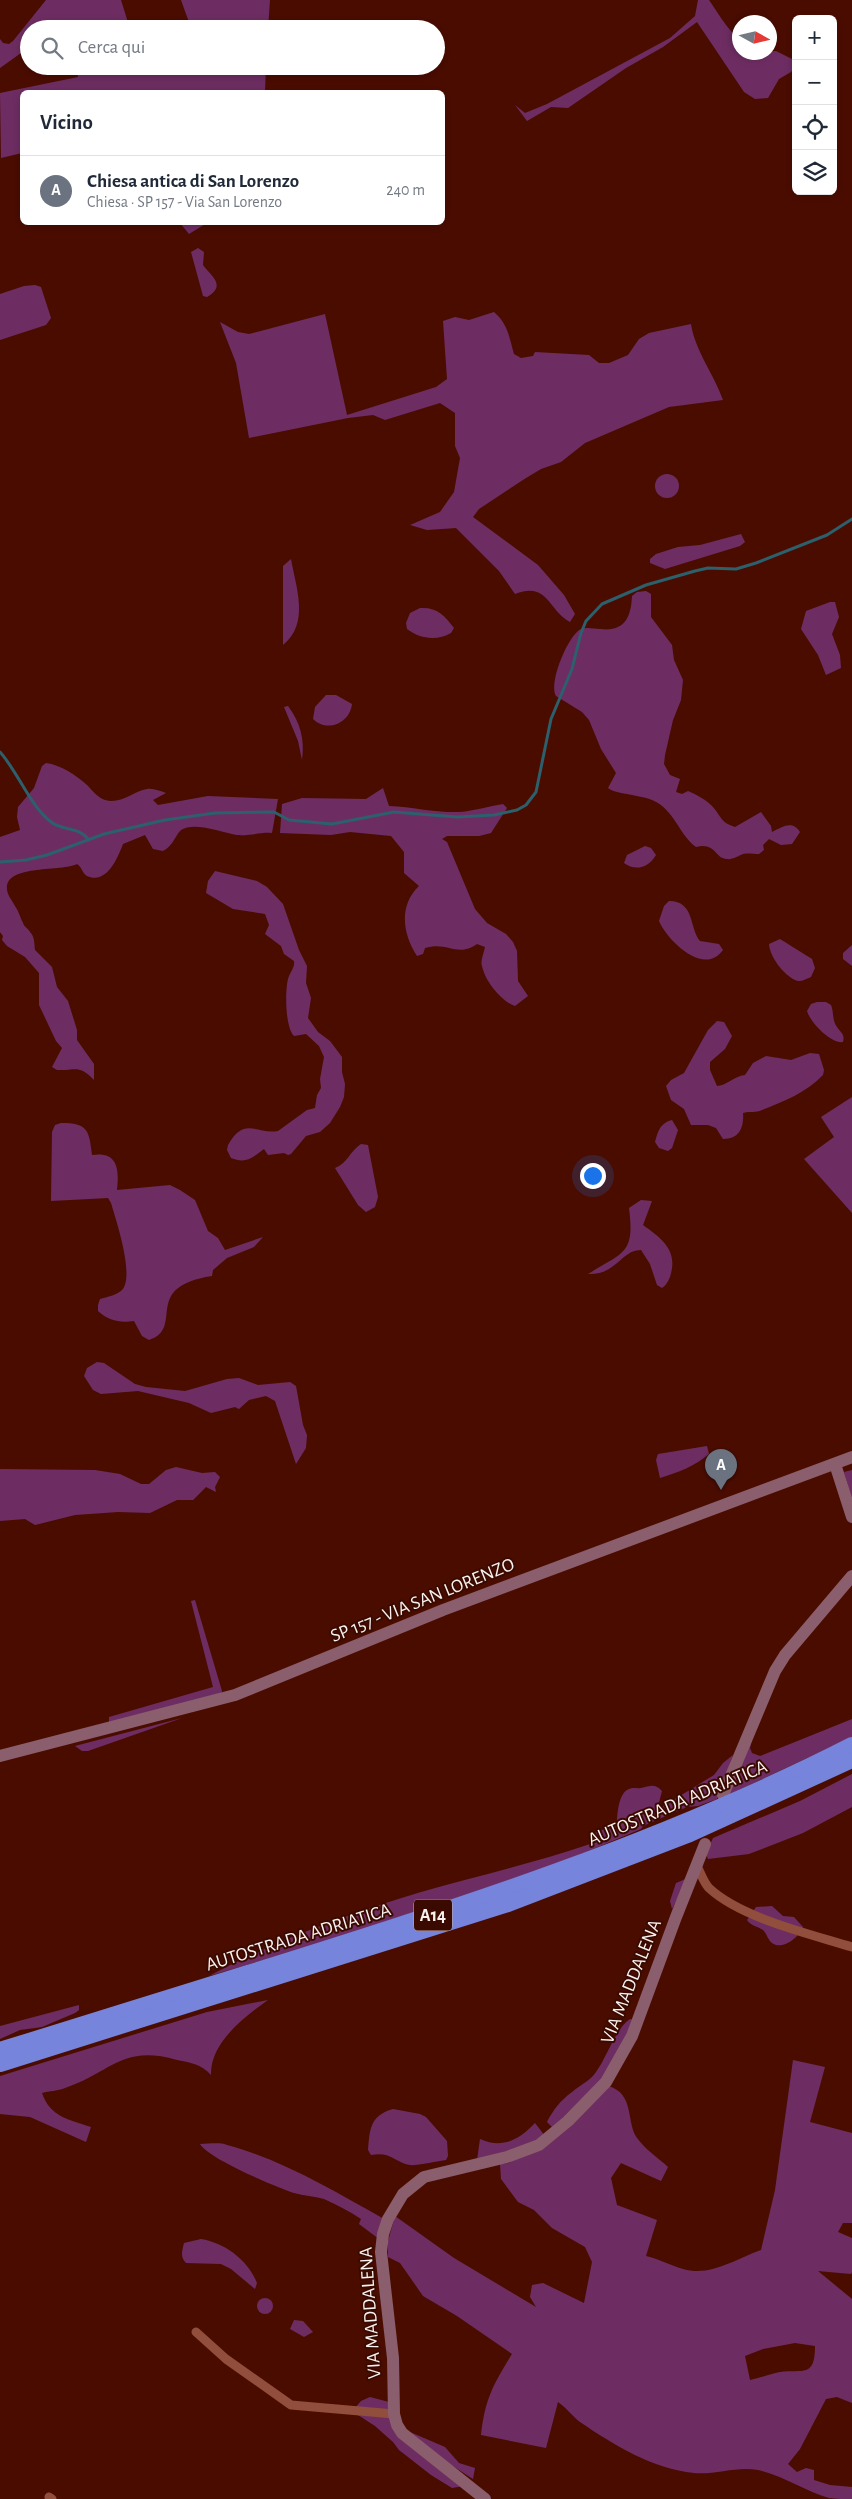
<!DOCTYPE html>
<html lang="it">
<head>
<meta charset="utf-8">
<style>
  :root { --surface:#fff; --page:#f2f2f3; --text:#1f2937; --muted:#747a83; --line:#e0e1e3; --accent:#387184 }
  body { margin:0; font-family:"Alegreya Sans",sans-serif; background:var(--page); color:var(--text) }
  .controls { position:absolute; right:15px; top:15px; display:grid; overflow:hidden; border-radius:8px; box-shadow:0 2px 8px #0003 }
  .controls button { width:45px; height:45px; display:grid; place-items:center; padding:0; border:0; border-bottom:1px solid var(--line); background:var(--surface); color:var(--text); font:25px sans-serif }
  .compass { position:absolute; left:732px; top:15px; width:45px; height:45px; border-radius:50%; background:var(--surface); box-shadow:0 2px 8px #0003; rotate:98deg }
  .you { position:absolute; left:592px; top:1175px; width:18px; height:18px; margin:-12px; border:4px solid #fff; border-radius:50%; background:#1a73e8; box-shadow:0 0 0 8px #1a73e833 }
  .badge { display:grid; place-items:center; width:32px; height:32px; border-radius:50%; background:var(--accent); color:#fff; font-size:16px; font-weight:700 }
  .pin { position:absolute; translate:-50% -41px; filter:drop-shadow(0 1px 2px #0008) }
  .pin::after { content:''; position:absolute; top:26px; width:18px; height:15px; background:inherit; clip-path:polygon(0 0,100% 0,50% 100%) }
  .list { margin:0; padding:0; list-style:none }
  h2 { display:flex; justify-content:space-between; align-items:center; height:65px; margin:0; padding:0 20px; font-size:21px }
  h2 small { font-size:16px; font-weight:400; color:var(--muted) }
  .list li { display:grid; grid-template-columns:32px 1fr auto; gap:15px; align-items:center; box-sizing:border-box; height:70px; padding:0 20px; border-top:1px solid var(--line) }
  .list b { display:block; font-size:19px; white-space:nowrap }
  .list p { margin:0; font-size:16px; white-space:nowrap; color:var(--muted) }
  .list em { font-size:16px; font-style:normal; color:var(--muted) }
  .icon { flex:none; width:28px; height:28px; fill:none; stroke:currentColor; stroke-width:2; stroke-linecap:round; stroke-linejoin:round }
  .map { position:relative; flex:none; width:852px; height:2499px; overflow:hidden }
  .search { position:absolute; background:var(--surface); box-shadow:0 2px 8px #0003; left:20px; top:20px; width:425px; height:55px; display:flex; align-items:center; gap:12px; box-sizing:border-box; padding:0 18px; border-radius:28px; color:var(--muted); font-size:19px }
  .panel { position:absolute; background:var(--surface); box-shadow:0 2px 8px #0003; left:20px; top:90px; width:425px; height:135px; border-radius:8px }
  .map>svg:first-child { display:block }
  .green { fill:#6e2d62; fill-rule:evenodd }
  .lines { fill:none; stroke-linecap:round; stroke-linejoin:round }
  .stream { stroke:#2b606c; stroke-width:3 }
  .street { stroke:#924e3c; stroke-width:9 }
  .secondary { stroke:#8a5e6c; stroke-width:12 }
  .highway { stroke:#7684dc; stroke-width:16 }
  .labels { text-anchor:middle; stroke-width:4; stroke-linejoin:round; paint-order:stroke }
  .shield { fill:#3a0a01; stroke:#c0aca8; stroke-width:1 }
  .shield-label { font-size:18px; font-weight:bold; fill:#faf2f0 }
  .street-label { font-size:19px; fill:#faf2f0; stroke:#3a0a01 }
</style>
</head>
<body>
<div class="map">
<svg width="852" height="2499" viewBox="0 0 852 2499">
  <rect width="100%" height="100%" fill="#4b0c00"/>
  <g class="green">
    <path d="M46,0H121L130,29H29V49L21,53L0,68V39L3,43L9,44L13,41Z"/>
    <path d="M181,0H270L268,29H188L190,25Z"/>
    <path d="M698,0H709C716,10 729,32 739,38L740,52L776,51L794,60L795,67L791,72L779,79L768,98L755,99L744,92L697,22L663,47L626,68L568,108L551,107L527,121L515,105L525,113L547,104L670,38L695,16Z"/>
    <path d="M76,66H266L265,92H22V153L1,158L0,93L78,77Z"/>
    <path d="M180,223H207L189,234Z"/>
    <path d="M198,248L204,252L203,265C211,276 227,285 207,297L203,296L191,252Z"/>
    <path d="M35,285L41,287L51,318L46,325L0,340V294L24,286Z"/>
    <path d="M494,312C508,324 509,337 514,354L521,358L533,356L535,352L589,355L599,363H609L628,355L639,339L649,333L691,324C695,351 714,374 723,400L669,407L585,443L561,462L541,469L526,478L479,509L473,517L538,565L564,595L575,614L570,622C548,610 548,581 515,594L499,571L456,528L427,530L410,525L440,512L454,492L460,458L455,446V413L440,403L385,420L373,415L348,418L249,438L236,363L220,322L238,332L249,334L325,314L347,415L436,387L447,379L443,321L455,317L469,320Z"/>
    <circle cx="667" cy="486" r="12"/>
    <path d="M741,534L745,542L740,546L665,569L650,563V559L656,554L678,547L700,545Z"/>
    <path d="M291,559C296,588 310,623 283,645V566Z"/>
    <path d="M646,591L651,594V617L672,645L674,660L683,680L681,700L673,720L665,755L664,764L670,775L680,779L676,792L682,794L688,791C697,795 705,799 712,806C722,817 720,822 735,827L761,812L771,826L772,832C783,827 792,820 800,832L792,844L781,845L769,839L763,845L764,850L759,854C754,854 748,853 743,854C738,856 732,860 727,859C715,859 716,842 696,847C680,835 676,815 658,803C644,794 616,795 608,788L616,773L601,749L589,720L582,712L556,696C548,684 568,635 581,629C587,627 594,629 600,629C625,632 631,617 632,596L637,592Z"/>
    <path d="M830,602H835L839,617L832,634L840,655L841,668L826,675L818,655L801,629L806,611Z"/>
    <path d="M420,608C437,607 444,615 454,628L451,633C437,641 420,639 407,629L406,623L410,613Z"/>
    <path d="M336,695L352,704C350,723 327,733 313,719L315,707L326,695Z"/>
    <path d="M288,706C300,722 305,739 302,760L298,741L284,707Z"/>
    <path d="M46,763C61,765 76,775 87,785C92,790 98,798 105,800C120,805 134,791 147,789C153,788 160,791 166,793L153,800L158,805L208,796L278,799L272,833C261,832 250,836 237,835C224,833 196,822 183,829C175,833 175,845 163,851L153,849L145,835L123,844C118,857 107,885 87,876C82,873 82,867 77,864C62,872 5,864 7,889C7,895 12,900 15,906C19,912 20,917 23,923C24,927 28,928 30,932C35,937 34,944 35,950L52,967L57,987L68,1001L77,1030V1040L94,1064V1080C79,1064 75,1071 57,1070L52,1067L62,1048L56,1041L39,1005V973L25,957L7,946L2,940L3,936L0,932V837L20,830L17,817L18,807L34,788L42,766Z"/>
    <path d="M383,788L389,806C413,807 436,813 460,812C474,811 489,806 503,804L507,808L491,833L479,836H447L442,839L447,842L475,909L487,923L506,934L513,942L517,951L518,981L528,996L515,1006C501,1001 485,981 482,966C480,961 484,953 485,947L477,944C457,958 448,941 425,948L423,954L417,956C402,933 399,905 419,886L404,873V852L391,836L350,832L331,835L280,833L282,804L302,798L366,799Z"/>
    <path d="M645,846L651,848L656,855C649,867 636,872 624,863L627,855Z"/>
    <path d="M215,871L257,881L267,887L283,904L299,950L307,966L306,983L311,998L308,1018L318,1032L330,1041L342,1057V1072L345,1084L344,1097L340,1107L330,1123L320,1132L306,1136L291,1154L288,1155L284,1153L268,1155L264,1149C252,1158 246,1164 231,1158L227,1150L228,1145C245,1115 256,1135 278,1131L307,1110L315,1108L317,1095L321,1088L320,1079L324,1057L319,1046L306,1034L294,1036C285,1027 285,991 288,979C290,972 295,968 294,961L284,954L281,946L265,934L269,925L265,914L233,909L206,893L208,881Z"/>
    <path d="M669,901C695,901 689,928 700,941L719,944L723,950C704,977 667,940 659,921L664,906Z"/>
    <path d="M780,939L812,959L815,968L811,977C806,979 800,983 795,980C783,974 770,957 769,944Z"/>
    <path d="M852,945V966L843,959V953Z"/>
    <path d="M817,1002H826L831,1005C834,1012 832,1021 837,1027C841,1033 845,1034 843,1042C831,1044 810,1022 807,1011L811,1004Z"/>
    <path d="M717,1021L724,1022L732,1036L725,1049L710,1062V1070L717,1086C726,1086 734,1076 745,1075L753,1063L766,1056L791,1060L810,1053L819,1054L824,1070L823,1075C806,1093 784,1101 762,1110C756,1113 749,1111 743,1113C744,1127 740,1139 723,1139L716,1128L708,1125H691L684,1109L671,1100L666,1086L671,1080L684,1073L708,1030Z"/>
    <path d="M852,1097V1213L804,1159L834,1137L821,1117Z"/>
    <path d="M672,1120L678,1130L672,1148L668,1151L659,1148L655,1142C658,1131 660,1123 672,1120Z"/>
    <path d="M61,1123C88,1123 89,1130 92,1155C119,1151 119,1171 117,1190L170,1185L180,1190L195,1200L208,1231L218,1238L225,1250L263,1237L254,1247L227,1258L213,1270L212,1276C140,1287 186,1328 149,1340L142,1336L134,1321C120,1323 109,1321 98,1311V1305L100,1299C107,1297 117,1295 122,1290C135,1276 116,1220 111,1203L108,1198L51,1201L52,1132L55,1125Z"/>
    <path d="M361,1144L368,1145L378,1197L375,1207L366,1212L358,1205L335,1168C347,1164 350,1151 361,1144Z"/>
    <path d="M641,1200L652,1201L643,1225C658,1236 675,1247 672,1268C671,1276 668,1284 662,1288L657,1285L650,1264L641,1250C621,1250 617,1275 588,1274C624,1252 635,1254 629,1208Z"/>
    <path d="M97,1362L104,1363L135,1384L146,1387L185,1391L227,1379L239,1378L258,1385L290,1382L296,1386L303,1425L307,1435L306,1448L296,1464L275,1401L266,1396L249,1400L239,1409L235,1407L211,1413L189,1403L138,1391L101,1394L93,1390L84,1376L87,1368Z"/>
    <path d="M707,1446L709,1454C693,1467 679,1472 660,1478L656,1460L658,1454Z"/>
    <path d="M176,1467L202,1473L215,1472L220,1477L215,1487L216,1492L206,1487L193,1500H177L150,1513L118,1512L75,1515L35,1525L25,1519L0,1521V1469L95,1470L120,1474L141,1484H149L166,1470Z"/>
    <path d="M852,1470V1499L844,1472Z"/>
    <path d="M195,1600L222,1691L221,1694L109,1726V1717L213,1687L191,1601Z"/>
    <path d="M182,1718L88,1751H82L75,1746Z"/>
    <path d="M852,1719V1737L724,1797L752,1740L750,1748L752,1753L760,1756Z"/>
    <path d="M733,1755L717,1799L698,1806L687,1807L643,1826L641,1829L546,1869L295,1951L209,1976C276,1940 349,1914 421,1892C478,1876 534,1863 590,1844L596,1832L617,1825C617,1816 618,1793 629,1789C633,1787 637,1789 641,1788C650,1786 655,1783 662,1791L657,1810L714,1775L723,1763Z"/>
    <path d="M852,1774V1807L803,1833L749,1854L708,1859L706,1854L713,1838L800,1801Z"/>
    <path d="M688,1878L672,1909L670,1901L676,1883Z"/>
    <path d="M772,1906L783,1916L794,1917L803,1927C800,1936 783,1951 772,1943C768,1940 767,1934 763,1930C757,1926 751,1926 747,1920L756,1907Z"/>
    <path d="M268,2000C244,2017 210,2043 211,2075C201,2064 192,2063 177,2060C121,2044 111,2073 65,2088C58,2091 49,2091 42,2093C50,2117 70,2120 91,2127L86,2142L30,2117L0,2114V2076L207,2012Z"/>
    <path d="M79,2005V2010L75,2013L42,2027L20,2030L0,2039V2026Z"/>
    <path d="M630,2019L634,2020L605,2081L554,2129L547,2122C553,2110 561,2100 572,2092C580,2085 590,2081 596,2072C607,2057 616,2028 630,2019Z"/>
    <path d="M793,2060L825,2067L810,2122L852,2133V2223H843L838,2232L852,2238V2272L851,2274L818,2271L852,2299V2403L837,2397L826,2399L800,2449L788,2464L797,2472L806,2468L814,2470V2480L830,2485L852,2487V2499C845,2499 836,2499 829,2498C805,2491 784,2476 758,2470C737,2466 715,2475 694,2473C653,2469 614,2445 580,2422C573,2417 567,2408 558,2402L546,2448L481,2435C485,2399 493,2385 512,2354L457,2316L423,2296L400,2263L388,2257V2241L395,2216L454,2258L536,2307L530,2297L532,2285L543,2283L584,2303L592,2262L585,2247L552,2228L534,2210L518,2202L501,2179L500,2164L509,2163L608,2086C635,2093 626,2123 637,2138C645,2149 658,2158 668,2167L661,2181L621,2163L611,2178L617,2205L657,2220L646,2256C659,2259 670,2265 683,2269C711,2277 735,2259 761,2250L775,2190ZM795,2343L815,2346C815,2378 803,2369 780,2372C770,2374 760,2378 750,2380L745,2356L763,2349Z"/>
    <path d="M393,2109L420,2114L426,2117L447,2141L448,2156L446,2160C438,2161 415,2166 410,2165C394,2162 391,2151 371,2155L368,2150C370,2128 370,2116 393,2109Z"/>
    <path d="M535,2123L545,2136L539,2143L477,2160L480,2139C502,2149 519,2140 535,2123Z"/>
    <path d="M200,2144C209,2144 219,2142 227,2145C283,2160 334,2191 384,2219L379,2239L359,2224L361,2219C349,2211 337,2205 324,2199C314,2196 304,2196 294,2193C276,2187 209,2159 200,2144Z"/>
    <path d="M201,2239C225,2243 248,2260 257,2283L255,2289L231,2269L221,2264L186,2263C180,2257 182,2251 184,2243Z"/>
    <circle cx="265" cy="2306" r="8"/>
    <path d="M294,2320L303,2321L313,2332L304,2337L290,2329Z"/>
    <path d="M370,2397L389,2402L394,2423L464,2486L452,2488L431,2475L399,2450L393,2442L375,2426L358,2415L354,2409L361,2401Z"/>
    <path d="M410,2432L445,2447L459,2463L475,2468L473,2479L445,2461Z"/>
  </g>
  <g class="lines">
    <g class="stream">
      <path d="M0,752C18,772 30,806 51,822C62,831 79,826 89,840"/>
      <path d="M0,862L26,860L47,855L104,834L165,820L215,813L274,812L289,820L332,824L394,812L457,817L494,815L517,810L526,805L536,792L551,719L572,669L581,633L586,621L602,604L646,585L695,571L708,568L736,569L756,563L827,535L852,519"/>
    </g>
    <g class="street">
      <path d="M698,1868C701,1874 704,1883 709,1888C741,1918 810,1934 852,1947"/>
      <path d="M196,2332L226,2359L291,2405L394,2414"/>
      <path d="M49,2497L52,2499"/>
    </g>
    <g class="secondary">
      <path d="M835,1464L852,1517"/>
      <path d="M0,1756L235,1695L443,1610L852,1457"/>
      <path d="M723,1795L775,1671L785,1655L852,1576"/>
      <path d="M485,2499L402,2433L397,2425L394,2414L393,2358L381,2252L383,2234L388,2219L403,2194L424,2177L507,2157L539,2145L568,2121L606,2082L632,2036L676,1917L705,1844"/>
    </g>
    <g class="highway">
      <path d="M0,2050C83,2025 165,1998 248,1973C454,1909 659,1843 852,1745"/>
      <path d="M0,2064L508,1904L690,1834L852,1760"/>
    </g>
  </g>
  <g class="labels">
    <rect class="shield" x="414" y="1899.5" width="38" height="31" rx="4"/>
    <g class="shield-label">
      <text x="433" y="1921">A14</text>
    </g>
    <g class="street-label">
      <text transform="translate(422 1599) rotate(-22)" y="7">SP 157 - VIA SAN LORENZO</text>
      <text transform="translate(677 1802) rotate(-23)" y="7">AUTOSTRADA ADRIATICA</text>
      <text transform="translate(298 1936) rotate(-17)" y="7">AUTOSTRADA ADRIATICA</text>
      <text transform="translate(630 1981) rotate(-68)" y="7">VIA MADDALENA</text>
      <text transform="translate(369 2313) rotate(-94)" y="7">VIA MADDALENA</text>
    </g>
  </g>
</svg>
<div class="controls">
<button>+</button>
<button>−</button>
<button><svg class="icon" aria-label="locate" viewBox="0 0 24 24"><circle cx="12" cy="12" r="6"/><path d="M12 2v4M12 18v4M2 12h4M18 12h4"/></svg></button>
<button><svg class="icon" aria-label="layers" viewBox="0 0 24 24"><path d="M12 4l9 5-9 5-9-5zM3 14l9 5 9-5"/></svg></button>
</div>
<svg class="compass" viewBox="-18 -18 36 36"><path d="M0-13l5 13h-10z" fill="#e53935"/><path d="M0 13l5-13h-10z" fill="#747a83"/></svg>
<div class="you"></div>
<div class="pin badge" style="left:721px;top:1490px;background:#6b7280">A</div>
<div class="search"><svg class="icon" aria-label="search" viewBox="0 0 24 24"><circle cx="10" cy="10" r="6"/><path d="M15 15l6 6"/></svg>Cerca qui</div>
<section class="panel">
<h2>Vicino<small></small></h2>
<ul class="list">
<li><span class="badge" style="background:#6b7280">A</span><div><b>Chiesa antica di San Lorenzo</b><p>Chiesa · SP 157 - Via San Lorenzo</p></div><em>240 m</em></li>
</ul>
</section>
</div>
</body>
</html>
